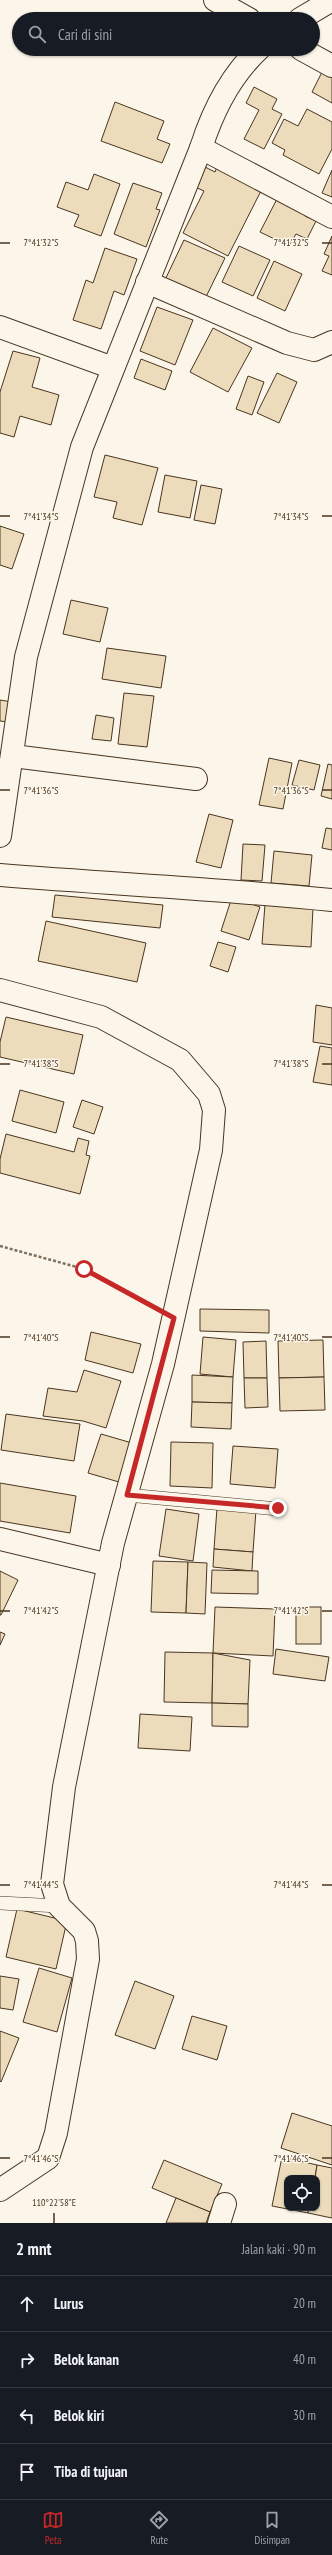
<!DOCTYPE html>
<html lang="id">
<head>
<meta charset="utf-8">
<style>
  :root { --surface:#171b24; --page:#242831; --text:#f1f3f6; --muted:#9ea1a6; --line:#363941; --accent:#c62828 }
  body { margin:0; font-family:"PT Sans Narrow",sans-serif; background:var(--page); color:var(--text) }
  .controls { position:absolute; right:12px; bottom:12px; display:grid; overflow:hidden; border-radius:8px; box-shadow:0 1px 3px #0004 }
  .controls button { width:36px; height:36px; display:grid; place-items:center; padding:0; border:0; border-bottom:1px solid var(--line); background:var(--surface); color:var(--text); font:20px sans-serif }
  .stop { position:absolute; width:12px; height:12px; margin:-9px; border:3px solid #c62828; border-radius:50%; background:#fff }
  .stop.end { background:#c62828; border-color:#fff; box-shadow:0 1px 4px #0008 }
  .list { margin:0; padding:0; list-style:none }
  h2 { display:flex; justify-content:space-between; align-items:center; height:52px; margin:0; padding:0 16px; font-size:17px }
  h2 small { font-size:13px; font-weight:400; color:var(--muted) }
  .list li { display:grid; grid-template-columns:26px 1fr auto; gap:12px; align-items:center; box-sizing:border-box; height:56px; padding:0 16px; border-top:1px solid var(--line) }
  .list b { display:block; font-size:15px; white-space:nowrap }
  .list em { font-size:13px; font-style:normal; color:var(--muted) }
  .icon { flex:none; width:22px; height:22px; fill:none; stroke:currentColor; stroke-width:2; stroke-linecap:round; stroke-linejoin:round }
  .map { position:relative; flex:none; width:332px; height:2223px; overflow:hidden }
  .search { position:absolute; background:var(--surface); box-shadow:0 1px 3px #0004; left:12px; right:12px; top:12px; height:44px; display:flex; align-items:center; gap:10px; box-sizing:border-box; padding:0 14px; border-radius:22px; color:var(--muted); font-size:15px }
  .sheet { height:276px; background:var(--surface) }
  nav { display:flex; justify-content:space-around; align-items:center; box-sizing:border-box; height:56px; border-top:1px solid var(--line); background:var(--surface); font-size:11px; color:var(--muted) }
  nav a { display:grid; justify-items:center; gap:2px }
  nav .on { color:var(--accent) }
  .map>svg:first-child { display:block }
  .building { fill:#ecdcbc; stroke:#4a3520 }
  .lines { fill:none; stroke-linecap:round; stroke-linejoin:round }
  .service-casing { stroke:#4a3520; stroke-width:14 }
  .minor-casing { stroke:#4a3520; stroke-width:24 }
  .path { stroke:#7f6f5c; stroke-width:2.5; stroke-dasharray:3 2; stroke-linecap:butt }
  .service { stroke:#fbf6e9; stroke-width:13 }
  .minor { stroke:#fbf6e9; stroke-width:22 }
  .route { stroke:#c62828; stroke-width:5 }
  .ticks { fill:none; stroke:#4a3520; stroke-width:1.5 }
  .ticks-label { font-size:10px; text-anchor:middle; fill:#4a3520; stroke:#fbf6e9; stroke-width:3; stroke-linejoin:round; paint-order:stroke }
</style>
</head>
<body>
<div class="map">
<svg width="332" height="2223" viewBox="0 0 332 2223">
  <rect width="100%" height="100%" fill="#fbf6e9"/>
  <g class="building">
    <path d="M324,68L332,72V103L312,92Z"/>
    <path d="M254,87L277,99L272,109L282,114L264,149L244,139L259,110L246,103Z"/>
    <path d="M115,102L164,121L157,139L170,144L162,163L101,141Z"/>
    <path d="M307,109L332,122V149L319,174L283,155L285,150L272,143L284,119L298,126Z"/>
    <path d="M219,162L264,185L228,256L183,233L204,191L193,186L203,166L215,172Z"/>
    <path d="M332,170V197L322,193Z"/>
    <path d="M94,174L120,184L101,236L74,226L79,215L57,207L66,182L88,190Z"/>
    <path d="M133,183L162,193L156,209L160,210L146,247L114,234Z"/>
    <path d="M279,195L308,210L305,216L316,221L307,239L296,234L289,246L260,232Z"/>
    <path d="M332,236V275L322,271L329,256L324,254Z"/>
    <path d="M184,240L225,258L203,303L163,284Z"/>
    <path d="M239,246L270,260L253,296L222,282Z"/>
    <path d="M105,248L137,259L124,295L114,291L101,329L73,320L86,280L93,283Z"/>
    <path d="M274,261L302,274L285,311L257,298Z"/>
    <path d="M157,307L193,320L175,365L140,351Z"/>
    <path d="M213,328L252,348L228,392L190,372Z"/>
    <path d="M13,351L40,358L32,387L59,395L51,425L20,416L14,437L0,433V392Z"/>
    <path d="M141,359L172,371L165,390L134,378Z"/>
    <path d="M277,373L297,382L279,423L257,413Z"/>
    <path d="M248,376L264,382L252,415L236,409Z"/>
    <path d="M105,455L158,468L142,525L113,518L117,502L94,497Z"/>
    <path d="M165,475L197,481L190,518L158,512Z"/>
    <path d="M201,485L222,489L215,524L194,520Z"/>
    <path d="M0,526L24,534L12,569L0,565Z"/>
    <path d="M71,600L108,608L100,642L63,634Z"/>
    <path d="M107,648L166,656L161,688L102,679Z"/>
    <path d="M124,693L154,696L147,747L118,744Z"/>
    <path d="M0,700L12,702L9,722L0,721Z"/>
    <path d="M96,715L114,718L111,741L92,739Z"/>
    <path d="M269,758L292,763L283,809L259,805Z"/>
    <path d="M299,760L320,765L314,790L292,785Z"/>
    <path d="M328,764L332,765V799L321,796Z"/>
    <path d="M209,814L233,820L221,868L196,862Z"/>
    <path d="M326,828L332,829V850L322,848Z"/>
    <path d="M243,844L265,845L262,881L241,880Z"/>
    <path d="M274,851L312,855L309,886L271,883Z"/>
    <path d="M55,895L163,905L160,928L52,917Z"/>
    <path d="M232,897L260,907L249,940L221,931Z"/>
    <path d="M265,904L313,908L311,947L262,944Z"/>
    <path d="M46,921L146,943L137,982L38,961Z"/>
    <path d="M218,942L236,947L228,972L210,966Z"/>
    <path d="M316,1005L332,1008V1045L313,1042Z"/>
    <path d="M6,1017L83,1035L74,1074L0,1057V1042Z"/>
    <path d="M320,1046L332,1048V1085L313,1082Z"/>
    <path d="M20,1090L64,1102L56,1133L12,1121Z"/>
    <path d="M82,1100L103,1107L94,1134L73,1127Z"/>
    <path d="M6,1134L74,1152L78,1138L89,1141L86,1155L90,1156L80,1194L0,1173V1159Z"/>
    <path d="M200,1309L269,1310V1333L200,1331Z"/>
    <path d="M91,1332L141,1344L133,1373L85,1360Z"/>
    <path d="M203,1337L236,1340L233,1377L200,1374Z"/>
    <path d="M323,1340L324,1377L279,1378L278,1341Z"/>
    <path d="M266,1341L267,1378H244L243,1342Z"/>
    <path d="M84,1370L121,1381L106,1428L83,1421L43,1416L48,1388L77,1392Z"/>
    <path d="M192,1375L233,1377L232,1403L192,1402Z"/>
    <path d="M324,1377L325,1410L280,1411L279,1378Z"/>
    <path d="M244,1378H267L268,1407L245,1408Z"/>
    <path d="M192,1402L232,1403L231,1429L191,1427Z"/>
    <path d="M6,1414L80,1424L74,1461L1,1450Z"/>
    <path d="M101,1434L132,1443L119,1482L88,1473Z"/>
    <path d="M171,1442L213,1443L212,1488L170,1486Z"/>
    <path d="M233,1446L278,1449L275,1488L230,1484Z"/>
    <path d="M0,1483L76,1496L70,1533L0,1521Z"/>
    <path d="M217,1508L256,1510L253,1552L214,1549Z"/>
    <path d="M166,1509L199,1514L193,1561L159,1556Z"/>
    <path d="M214,1549L253,1552L252,1571L213,1567Z"/>
    <path d="M153,1561L188,1562L186,1613L151,1612Z"/>
    <path d="M188,1562L207,1563L205,1614L186,1613Z"/>
    <path d="M212,1570L258,1571V1594L211,1593Z"/>
    <path d="M0,1571L18,1580L1,1615H0Z"/>
    <path d="M215,1607L275,1609L273,1656L213,1653Z"/>
    <rect x="296" y="1607" width="25" height="37"/>
    <path d="M0,1632L5,1634L0,1645Z"/>
    <path d="M276,1649L329,1657L325,1681L273,1674Z"/>
    <path d="M165,1652L213,1653L212,1703L164,1702Z"/>
    <path d="M213,1653L250,1660L248,1704L212,1703Z"/>
    <path d="M212,1703L248,1704V1727L212,1726Z"/>
    <path d="M140,1714L192,1717L190,1751L138,1748Z"/>
    <path d="M17,1909L67,1921L56,1969L6,1957Z"/>
    <path d="M39,1968L72,1978L57,2032L23,2022Z"/>
    <path d="M0,1976L19,1979L13,2010L0,2008Z"/>
    <path d="M135,1981L174,1996L155,2049L115,2035Z"/>
    <path d="M192,2016L227,2026L217,2060L182,2049Z"/>
    <path d="M0,2031L19,2038L1,2082L0,2081Z"/>
    <path d="M292,2113L332,2126V2165L281,2148Z"/>
    <path d="M282,2157L317,2165L315,2178H287V2208H309L308,2213L272,2206Z"/>
    <path d="M164,2160L222,2184L210,2212L152,2188Z"/>
    <path d="M317,2165L332,2168V2218L308,2213L309,2208H317V2178H315Z"/>
    <path d="M176,2198L210,2212L206,2223H166Z"/>
  </g>
  <g class="lines">
    <g class="service-casing">
      <g id="service">
        <path d="M127,1495L278,1509"/>
        <path d="M0,1903L59,1906"/>
      </g>
    </g>
    <g class="minor-casing">
      <g id="minor">
        <path d="M215,0L249,19"/>
        <path d="M300,19L332,0"/>
        <path d="M301,49L332,66"/>
        <path d="M201,148L332,217"/>
        <path d="M147,282L287,343L314,350L332,342"/>
        <path d="M0,327L113,368"/>
        <path d="M13,756L196,779"/>
        <path d="M0,836L26,657L82,447L201,148C213,110 230,76 259,49"/>
        <path d="M0,875C111,884 222,889 332,900"/>
        <path d="M0,990L101,1017L180,1060L209,1094L214,1110L211,1150L163,1364L113,1543L64,1787L52,1884L59,1906L84,1931L87,1941L88,1959L56,2133L48,2158L0,2190"/>
        <path d="M0,1539L109,1565"/>
        <path d="M219,2223L225,2204"/>
      </g>
    </g>
    <path class="path" d="M0,1246L84,1269L149,1305"/>
    <use href="#service" class="service"/>
    <use href="#minor" class="minor"/>
  </g>
  <g class="lines">
    <path class="route" d="M84,1269L174,1318L127,1495L278,1508"/>
  </g>
  <path class="ticks" d="M0,243H10M322,243H332M0,516H10M322,516H332M0,790H10M322,790H332M0,1064H10M322,1064H332M0,1337H10M322,1337H332M0,1611H10M322,1611H332M0,1885H10M322,1885H332M0,2158H10M322,2158H332M54,2213V2223"/>
  <g class="ticks-label">
    <text x="41" y="246">7°41'32"S</text>
    <text x="291" y="246">7°41'32"S</text>
    <text x="41" y="520">7°41'34"S</text>
    <text x="291" y="520">7°41'34"S</text>
    <text x="41" y="794">7°41'36"S</text>
    <text x="291" y="794">7°41'36"S</text>
    <text x="41" y="1067">7°41'38"S</text>
    <text x="291" y="1067">7°41'38"S</text>
    <text x="41" y="1341">7°41'40"S</text>
    <text x="291" y="1341">7°41'40"S</text>
    <text x="41" y="1614">7°41'42"S</text>
    <text x="291" y="1614">7°41'42"S</text>
    <text x="41" y="1888">7°41'44"S</text>
    <text x="291" y="1888">7°41'44"S</text>
    <text x="41" y="2162">7°41'46"S</text>
    <text x="291" y="2162">7°41'46"S</text>
    <text x="54" y="2206">110°22'58"E</text>
  </g>
</svg>
<div class="controls">
<button><svg class="icon" aria-label="locate" viewBox="0 0 24 24"><circle cx="12" cy="12" r="6"/><path d="M12 2v4M12 18v4M2 12h4M18 12h4"/></svg></button>
</div>
<div class="stop" style="left:84px;top:1269px"></div>
<div class="stop end" style="left:278px;top:1508px"></div>
<div class="search"><svg class="icon" aria-label="search" viewBox="0 0 24 24"><circle cx="10" cy="10" r="6"/><path d="M15 15l6 6"/></svg>Cari di sini</div>
</div>
<section class="sheet">
<h2>2 mnt<small>Jalan kaki · 90 m</small></h2>
<ul class="list">
<li><svg class="icon" aria-label="ahead" viewBox="0 0 24 24"><path d="M12 20V5M6 11l6-6 6 6"/></svg><div><b>Lurus</b></div><em>20 m</em></li>
<li><svg class="icon" aria-label="right" viewBox="0 0 24 24"><path d="M7 20v-9h11M14 6l5 5-5 5"/></svg><div><b>Belok kanan</b></div><em>40 m</em></li>
<li><svg class="icon" aria-label="left" viewBox="0 0 24 24"><path d="M17 20v-9H6M10 6l-5 5 5 5"/></svg><div><b>Belok kiri</b></div><em>30 m</em></li>
<li><svg class="icon" aria-label="arrive" viewBox="0 0 24 24"><path d="M6 21V4h12l-3 4 3 4H6"/></svg><div><b>Tiba di tujuan</b></div></li>
</ul>
</section>
<nav>
<a class="on"><svg class="icon" aria-label="map" viewBox="0 0 24 24"><path d="M3 6l6-2 6 2 6-2v14l-6 2-6-2-6 2zM9 4v14M15 6v14"/></svg>Peta</a>
<a><svg class="icon" aria-label="directions" viewBox="0 0 24 24"><path d="M12 3l9 9-9 9-9-9zM9 14v-3h6M13 9l2 2-2 2"/></svg>Rute</a>
<a><svg class="icon" aria-label="saved" viewBox="0 0 24 24"><path d="M7 4h10v16l-5-4-5 4z"/></svg>Disimpan</a>
</nav>
</body>
</html>
